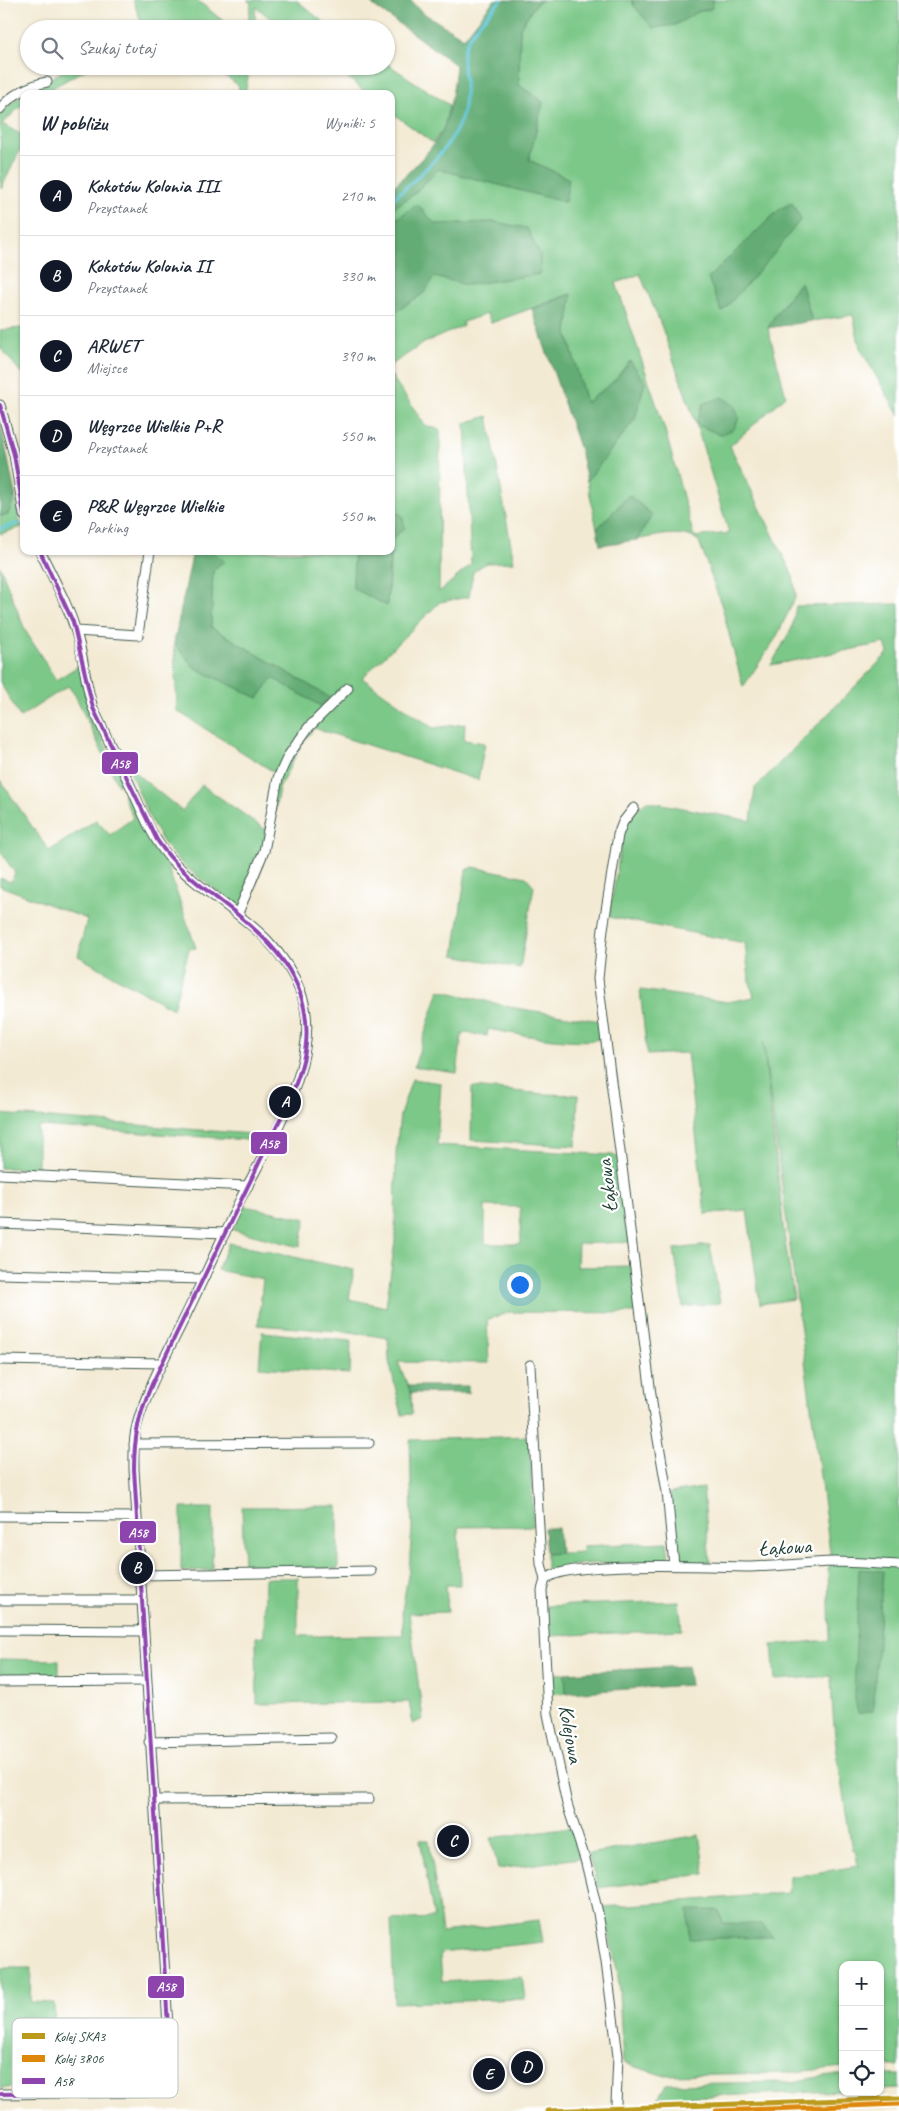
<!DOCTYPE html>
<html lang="pl">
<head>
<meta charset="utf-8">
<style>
  :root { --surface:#fff; --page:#f2f2f3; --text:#1f2937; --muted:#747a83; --line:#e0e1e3; --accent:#111827 }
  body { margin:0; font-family:Caveat,sans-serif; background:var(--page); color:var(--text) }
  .controls { position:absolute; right:15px; bottom:15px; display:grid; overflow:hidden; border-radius:10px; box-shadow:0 1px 4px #0004 }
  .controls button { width:45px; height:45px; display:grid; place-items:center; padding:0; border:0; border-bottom:1px solid var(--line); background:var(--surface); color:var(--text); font:25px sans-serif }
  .you { position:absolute; left:519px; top:1284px; width:18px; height:18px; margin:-12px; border:4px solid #fff; border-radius:50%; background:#1a73e8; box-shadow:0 0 0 8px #1a73e833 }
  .badge { display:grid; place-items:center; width:32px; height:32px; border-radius:50%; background:var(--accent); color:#fff; font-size:16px; font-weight:700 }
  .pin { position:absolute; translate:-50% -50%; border:2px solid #fff; box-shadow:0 1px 5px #0006 }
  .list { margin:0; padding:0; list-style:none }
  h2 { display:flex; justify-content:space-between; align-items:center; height:65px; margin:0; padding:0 20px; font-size:21px }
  h2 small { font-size:16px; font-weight:400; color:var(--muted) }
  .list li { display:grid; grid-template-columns:32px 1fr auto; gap:15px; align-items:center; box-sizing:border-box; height:80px; padding:0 20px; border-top:1px solid var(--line) }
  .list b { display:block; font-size:19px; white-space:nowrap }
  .list p { margin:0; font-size:16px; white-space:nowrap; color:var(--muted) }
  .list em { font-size:16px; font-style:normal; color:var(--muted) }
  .icon { flex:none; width:28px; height:28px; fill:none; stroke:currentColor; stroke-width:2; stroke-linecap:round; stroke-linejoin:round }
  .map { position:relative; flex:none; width:899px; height:2111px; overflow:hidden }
  .search { position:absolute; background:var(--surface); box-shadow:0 1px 4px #0004; left:20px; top:20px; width:375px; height:55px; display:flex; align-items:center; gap:12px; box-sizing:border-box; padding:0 18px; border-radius:28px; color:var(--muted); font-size:19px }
  .panel { position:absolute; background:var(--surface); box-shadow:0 1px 4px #0004; left:20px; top:90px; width:375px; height:465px; border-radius:10px }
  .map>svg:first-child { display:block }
  .green { fill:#7bc888; stroke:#4d825e; fill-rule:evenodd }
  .forest { fill:#64ac74; stroke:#427454 }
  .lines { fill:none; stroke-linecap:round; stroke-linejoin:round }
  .stream { stroke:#5ec6da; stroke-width:3 }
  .minor-casing { stroke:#3f574c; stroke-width:11 }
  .minor { stroke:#fff; stroke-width:9 }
  .bus-1-casing { stroke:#fff; stroke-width:8 }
  .bus-1 { stroke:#8e44ad; stroke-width:4 }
  .rail-1-casing { stroke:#fff; stroke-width:9 }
  .rail-2-casing { stroke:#fff; stroke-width:9 }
  .rail-1 { stroke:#bb9a1b; stroke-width:5 }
  .rail-2 { stroke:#dd8808; stroke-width:5 }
  .labels { text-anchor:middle; stroke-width:4.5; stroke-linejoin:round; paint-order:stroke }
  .street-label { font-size:21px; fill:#1f3d34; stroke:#fff }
  .key { fill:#fff; stroke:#bcc5c2; stroke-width:1 }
  .key-label { font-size:14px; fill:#1f3d34 }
  .line-badge { stroke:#fff; stroke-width:2 }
  .badge-label { font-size:14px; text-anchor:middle; font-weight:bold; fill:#fff }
</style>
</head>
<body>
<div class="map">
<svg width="899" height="2111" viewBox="0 0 899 2111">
  <rect width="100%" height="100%" fill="#fff"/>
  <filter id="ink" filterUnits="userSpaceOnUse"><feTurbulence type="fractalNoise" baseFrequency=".02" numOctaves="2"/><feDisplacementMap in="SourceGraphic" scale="10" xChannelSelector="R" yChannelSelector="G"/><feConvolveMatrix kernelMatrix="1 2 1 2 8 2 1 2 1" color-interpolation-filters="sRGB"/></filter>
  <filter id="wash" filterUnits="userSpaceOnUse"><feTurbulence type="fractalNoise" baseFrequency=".0096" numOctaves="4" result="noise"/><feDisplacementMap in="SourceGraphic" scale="20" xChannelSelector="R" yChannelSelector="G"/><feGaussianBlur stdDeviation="1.12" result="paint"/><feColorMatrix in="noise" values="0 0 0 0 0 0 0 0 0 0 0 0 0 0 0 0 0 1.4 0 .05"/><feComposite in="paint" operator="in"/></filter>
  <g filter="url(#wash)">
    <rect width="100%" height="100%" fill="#f3ead3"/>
    <g class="green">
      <path d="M133,0H197L233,29H165L160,25L155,29H141L143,27Z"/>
      <path d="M247,0H296L332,29H284L256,7L254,29H247L251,3Z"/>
      <path d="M543,0H632L634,6L675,25L697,12L710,9L714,0H898L899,3V416L860,348L853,315L812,321L800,282L774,317L768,328L786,396L730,446L793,576L796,596L776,638L743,687L722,607L699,541C682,529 655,536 637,540L652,515L629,495L597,529L587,481L635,419L645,382L630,361L614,381L586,403L567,333L571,294L491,323L487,314L463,322V326L424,343L391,365V315L425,292L434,276L467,285L495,222L434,224L417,204L391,223V210L415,193L438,169L564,202L569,179L529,160L543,102L519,85L520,27L536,4ZM792,203L722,311L708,278L780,209ZM640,274L661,325L696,424L729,533L694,537L665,430L616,283Z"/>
      <path d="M386,63L449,105L444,128L433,143L391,112V94H368L333,66H386Z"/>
      <path d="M75,66H92L41,94H27C42,86 54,76 69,67L70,69Z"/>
      <path d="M213,66H250L245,94H238L239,86Z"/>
      <path d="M24,95V103L2,124L24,136V142L1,189L0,116L14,100Z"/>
      <path d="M21,328L24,329V372L22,374L0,347V330Z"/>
      <path d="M391,375L425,425L440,430L439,592L471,565L465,423L488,416L514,562L486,563L473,572L469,597L440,602L362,678L433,728L465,724L464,740L485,743L478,780L314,728L301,745L279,788L270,841L249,906V911C224,896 188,873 169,850C151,828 140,793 128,767L182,811L202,785L266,830L277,774L177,711L174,643L195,668L258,698L273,678L321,706L329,697L211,627L213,570L223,561L214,551H354L353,588L387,605L392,539L397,513L391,460Z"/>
      <path d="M15,494L19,519L22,527L0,534V516L8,515Z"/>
      <path d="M0,566L25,630L56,680L80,665L88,709L123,782L118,785L75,695L68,686L20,717L0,682Z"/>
      <path d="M899,604V2066H880V1965H843V2067L785,2073L662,2075L623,2063L618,1974L603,1907L788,1893L789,1877L858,1866L855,1850H852C843,1792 832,1735 831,1676L775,1680L772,1645L830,1640L828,1568H830V1552L763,1041L785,1241L794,1299L760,1304L747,1210L705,1214L687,1053L647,1055L640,990L728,1002L754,997L749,979L745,943L609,917L623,833L629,819L646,801L751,821L755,788L888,653L885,643L771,665L792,628L796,606Z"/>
      <path d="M0,780L49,851L96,820L110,835L133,818L123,796L129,793L144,824L166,862L196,948L189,949L173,1009L78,956L87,919L0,886V878L11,882L15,873L0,851Z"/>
      <path d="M473,867L526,877L534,886L520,968L454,955L466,870Z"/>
      <path d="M439,990L515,1008L601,1021L603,1038C584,1046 512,1034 488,1029L487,1036L465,1033L462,1035L457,1073L414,1067Z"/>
      <path d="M412,1079L441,1083L437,1145L613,1155L619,1158L630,1242L578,1244L577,1267L632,1266L638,1313L510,1312L487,1320L489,1363L398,1362L411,1393L412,1414L402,1415L389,1361L388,1338L351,1332L258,1325L263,1279L217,1270L229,1243L354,1270L349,1299L386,1307L395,1241L396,1152L400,1115ZM485,1206L520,1207L521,1244H485Z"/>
      <path d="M472,1087L544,1094L578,1095L576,1146L471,1140Z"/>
      <path d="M0,1114L263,1135V1141L38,1126V1169L0,1168Z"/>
      <path d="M245,1206L306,1219L300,1247L233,1230Z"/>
      <path d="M710,1245L720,1303L683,1307L674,1249Z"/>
      <path d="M262,1332L351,1341L350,1374L259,1367Z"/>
      <path d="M530,1436L533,1526L458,1527L460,1585H446L448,1612L409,1613L423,1719L413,1724L409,1702L257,1704L256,1637L264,1636L265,1578H298V1636L403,1635L402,1610L409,1570L412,1527L410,1440Z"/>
      <path d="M703,1488L710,1562L682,1563L677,1559L670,1493Z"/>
      <path d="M338,1506V1569L244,1570L242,1507Z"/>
      <path d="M181,1508H213L212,1570L181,1571Z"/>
      <path d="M667,1542L669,1558L665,1563C628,1564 581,1560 546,1571V1554L582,1552L583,1546Z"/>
      <path d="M679,1601L682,1630L548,1636L546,1606Z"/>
      <path d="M0,1659L59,1660V1678L0,1679Z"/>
      <path d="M565,1673L566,1693L550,1694V1675Z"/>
      <path d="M571,1827L580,1858L498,1869L491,1838Z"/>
      <path d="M699,1835L705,1874L598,1888L588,1854Z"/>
      <path d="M420,1840H429L442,1932L539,1920L543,1942L440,1953L442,1982L522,1977L525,1999L394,2003L391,1920L434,1918Z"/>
      <path d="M0,1968H31L30,2002L54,2003L55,2049L71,2048L72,2087L0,2088Z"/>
      <path d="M880,2074H899V2089L880,2090Z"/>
      <path d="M830,2075H843V2091L658,2098L666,2084L791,2082Z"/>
    </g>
    <g class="forest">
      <path d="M366,0H410L423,13L464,38L494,0H543L536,4L520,27L519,85L543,102L529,160L569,179L565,202L438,169L415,193L391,210V189C406,175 437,146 444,127C451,107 454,86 456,65Z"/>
      <path d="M632,0H714L711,9L697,12L675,25L653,28L634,6Z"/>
      <path d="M792,203L801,219L773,255L722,312L708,278L780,209Z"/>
      <path d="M417,204L435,224L495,222L527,228L540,255L541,274L467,285L434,277L425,292L391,315V223Z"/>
      <path d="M801,282L812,321L768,328L774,317Z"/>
      <path d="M572,294L567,333L586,403L614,381L630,361L645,382L635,419L587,481L580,450L532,309Z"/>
      <path d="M722,397L734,405L739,418L734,429L720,435L696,424L703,404Z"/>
      <path d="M0,420L15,494L8,515L0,516Z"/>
      <path d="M391,460L397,513L402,515L405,528L392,539L391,543Z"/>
      <path d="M629,495L652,515L637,540L600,545L597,529Z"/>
      <path d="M193,551H214L224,561L213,570L211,627L329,697L321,706L273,678L258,698L195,668L174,643Z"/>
      <path d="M354,551H390L387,606L353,588Z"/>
      <path d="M408,1386H468V1393H411Z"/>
      <path d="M544,1528H558L560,1553L546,1554Z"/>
      <path d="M859,1569L883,1571L873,1711L858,1714L854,1694Z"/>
      <path d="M687,1666L690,1685L566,1693L565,1673Z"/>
      <path d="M688,1910H719L723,1923L762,1924L773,1937L690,1939Z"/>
    </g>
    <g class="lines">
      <g class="stream">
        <path d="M391,201C414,179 447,154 459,124C464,114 466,94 465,83C464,72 461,60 464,49C469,31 489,14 501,0"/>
        <path d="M0,529L19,523"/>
      </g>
    </g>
  </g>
  <g filter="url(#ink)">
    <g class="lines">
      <g class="minor-casing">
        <g id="minor">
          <path d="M0,109C10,95 31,85 47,82"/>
          <path d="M0,405L14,455L24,515"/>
          <path d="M76,631L138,635L150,551"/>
          <path d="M634,808L623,822L618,835L603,929L598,979L653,1410L667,1492L674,1565"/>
          <path d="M238,913L264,851L278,778L288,756L308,728L348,688"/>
          <path d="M0,1174L248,1186"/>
          <path d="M0,1224L225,1233"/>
          <path d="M0,1274L203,1279"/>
          <path d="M0,1360L162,1363"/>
          <path d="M530,1365L541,1564L545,1580L542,1590L548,1714L567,1804L585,1859L598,1913L606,1962L618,2056L616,2104"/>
          <path d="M134,1444L369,1443"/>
          <path d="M0,1516L136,1517"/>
          <path d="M141,1575L371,1571"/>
          <path d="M545,1580C562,1559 718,1567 751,1567C779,1566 807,1563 834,1562C856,1562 877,1564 899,1565"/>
          <path d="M0,1600H142"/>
          <path d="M0,1630L143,1631"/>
          <path d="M0,1682L146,1681"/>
          <path d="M149,1742L331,1738"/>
          <path d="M154,1800L369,1799"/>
          <path d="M0,2094L148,2092L162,2088L167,2077L169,2043L134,1469C134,1455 133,1439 137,1425C147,1388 168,1352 185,1317C204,1278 222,1238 241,1198C269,1143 325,1057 301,993C276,925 212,905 168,856C151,836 142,810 131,787C118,760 105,734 93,708C85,683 84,657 76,632C68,604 53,578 40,551"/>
        </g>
      </g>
      <use href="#minor" class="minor"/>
      <g class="bus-1-casing">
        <g id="bus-1">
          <path d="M0,405L14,455L24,514"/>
          <path d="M0,2094L148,2092L162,2088L167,2077L169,2043L134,1469C134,1436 139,1414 152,1384L290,1099C297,1081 304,1063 306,1044C312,979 270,939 223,903C198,884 174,866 157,840L93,708L73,622L40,551"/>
        </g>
      </g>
      <use href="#bus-1" class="bus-1"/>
      <g class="rail-1-casing">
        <path id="rail-1" d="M547,2111L899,2098"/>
      </g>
      <g class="rail-2-casing">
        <path id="rail-2" d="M716,2111L899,2104"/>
      </g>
      <use href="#rail-1" class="rail-1"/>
      <use href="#rail-2" class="rail-2"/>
    </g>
  </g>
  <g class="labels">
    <g class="street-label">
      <text transform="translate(607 1186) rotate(-97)" y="7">Łąkowa</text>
      <text transform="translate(785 1547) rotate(-3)" y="7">Łąkowa</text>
      <text transform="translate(571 1734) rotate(80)" y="7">Kolejowa</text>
    </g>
  </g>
  <rect x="12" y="2018" width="166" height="80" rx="8" class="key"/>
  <rect x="22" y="2033" width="23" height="6" fill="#bb9a1b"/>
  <rect x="22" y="2055" width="23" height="7" fill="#dd8808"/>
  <rect x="22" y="2078" width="23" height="6" fill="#8e44ad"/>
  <g class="key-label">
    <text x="54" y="2041">Kolej SKA3</text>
    <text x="54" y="2063">Kolej 3806</text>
    <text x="54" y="2086">A58</text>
  </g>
  <g class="line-badge">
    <rect x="101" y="751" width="38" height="24" rx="5" fill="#8e44ad"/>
    <rect x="250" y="1131" width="38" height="24" rx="5" fill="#8e44ad"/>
    <rect x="119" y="1520" width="38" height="24" rx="5" fill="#8e44ad"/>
    <rect x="147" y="1975" width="38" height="24" rx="5" fill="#8e44ad"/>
  </g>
  <g class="badge-label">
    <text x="120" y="768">A58</text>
    <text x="269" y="1148">A58</text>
    <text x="138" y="1537">A58</text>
    <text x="166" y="1991">A58</text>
  </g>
</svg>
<div class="controls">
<button>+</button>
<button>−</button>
<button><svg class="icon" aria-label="locate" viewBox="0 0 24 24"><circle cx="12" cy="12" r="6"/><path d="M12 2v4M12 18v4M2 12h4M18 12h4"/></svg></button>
</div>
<div class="you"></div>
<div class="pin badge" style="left:285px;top:1102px">A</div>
<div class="pin badge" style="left:137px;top:1568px">B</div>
<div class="pin badge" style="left:453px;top:1841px">C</div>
<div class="pin badge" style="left:527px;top:2067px">D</div>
<div class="pin badge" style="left:489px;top:2074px">E</div>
<div class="search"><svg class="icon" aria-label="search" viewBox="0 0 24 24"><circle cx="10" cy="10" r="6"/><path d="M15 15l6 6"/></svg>Szukaj tutaj</div>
<section class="panel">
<h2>W pobliżu<small>Wyniki: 5</small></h2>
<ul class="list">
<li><span class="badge">A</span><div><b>Kokotów Kolonia III</b><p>Przystanek</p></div><em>210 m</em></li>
<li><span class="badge">B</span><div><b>Kokotów Kolonia II</b><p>Przystanek</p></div><em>330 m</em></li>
<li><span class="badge">C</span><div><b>ARWET</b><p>Miejsce</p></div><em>390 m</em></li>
<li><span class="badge">D</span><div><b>Węgrzce Wielkie P+R</b><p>Przystanek</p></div><em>550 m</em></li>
<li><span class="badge">E</span><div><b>P&amp;R Węgrzce Wielkie</b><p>Parking</p></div><em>550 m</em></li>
</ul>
</section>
</div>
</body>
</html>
